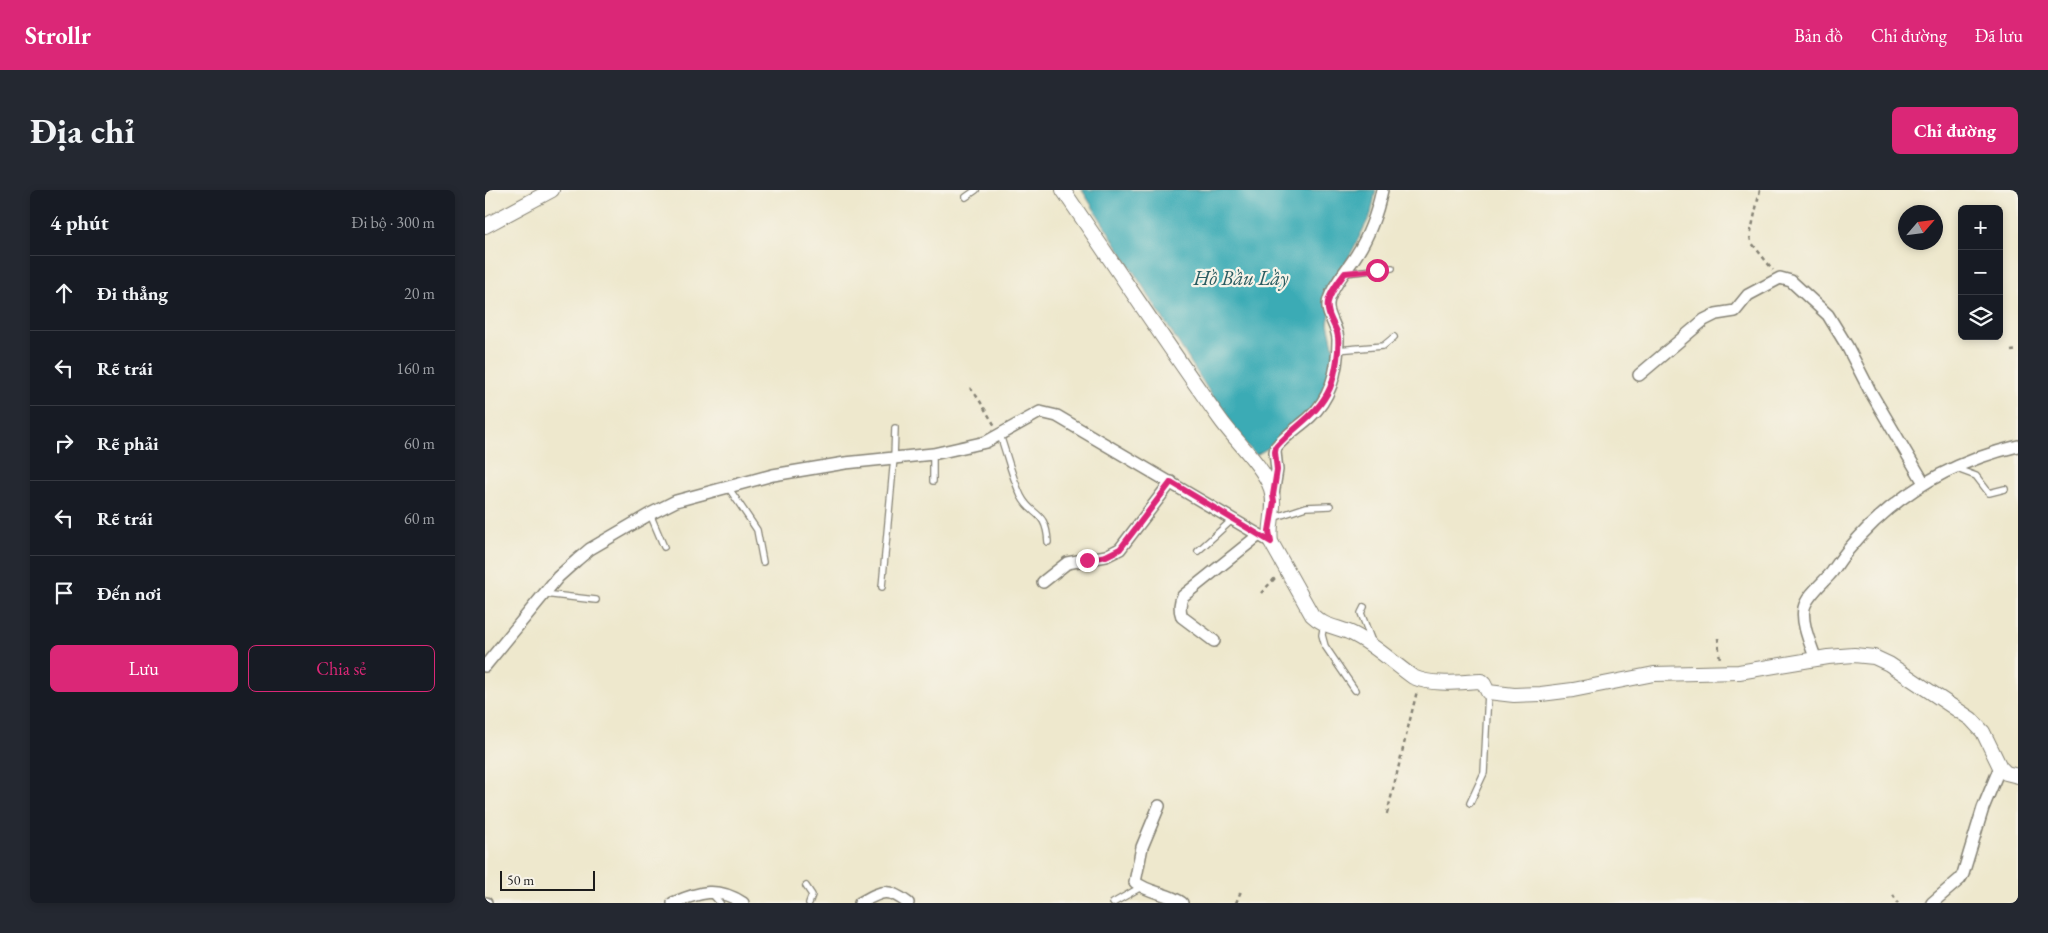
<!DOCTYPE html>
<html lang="vi">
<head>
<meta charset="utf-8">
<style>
  :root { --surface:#171b24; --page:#242831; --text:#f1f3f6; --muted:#9ea1a6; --line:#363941; --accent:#db2777 }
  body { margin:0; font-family:"EB Garamond",serif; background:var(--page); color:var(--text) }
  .controls { position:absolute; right:15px; top:15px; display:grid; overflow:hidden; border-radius:8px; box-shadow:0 2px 8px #0003 }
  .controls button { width:45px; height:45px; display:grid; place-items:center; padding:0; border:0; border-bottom:1px solid var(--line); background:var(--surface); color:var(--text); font:25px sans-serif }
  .compass { position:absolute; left:1413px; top:15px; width:45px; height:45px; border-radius:50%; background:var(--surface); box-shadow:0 2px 8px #0003; rotate:62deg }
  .scale { position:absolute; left:15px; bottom:12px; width:95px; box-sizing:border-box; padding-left:5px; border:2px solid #1c1c1c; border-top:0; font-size:14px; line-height:18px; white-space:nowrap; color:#1c1c1c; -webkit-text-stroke:4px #f7f3e8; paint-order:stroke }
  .stop { position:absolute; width:15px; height:15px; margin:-11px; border:4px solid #db2777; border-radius:50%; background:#fff }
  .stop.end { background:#db2777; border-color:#fff; box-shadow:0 1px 5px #0008 }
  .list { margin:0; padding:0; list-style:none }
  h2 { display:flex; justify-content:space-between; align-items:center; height:65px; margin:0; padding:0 20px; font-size:21px }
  h2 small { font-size:16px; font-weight:400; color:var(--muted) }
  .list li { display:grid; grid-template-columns:32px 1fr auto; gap:15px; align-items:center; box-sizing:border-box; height:75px; padding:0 20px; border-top:1px solid var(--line) }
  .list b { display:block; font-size:19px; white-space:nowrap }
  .list em { font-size:16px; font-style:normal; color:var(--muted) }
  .actions { display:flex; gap:10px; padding:15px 20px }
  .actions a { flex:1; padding:11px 0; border:1px solid var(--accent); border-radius:8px; text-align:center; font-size:18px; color:var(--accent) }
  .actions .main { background:var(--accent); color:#fff }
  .icon { flex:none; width:28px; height:28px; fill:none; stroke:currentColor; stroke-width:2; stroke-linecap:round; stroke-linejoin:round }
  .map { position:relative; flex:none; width:1533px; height:713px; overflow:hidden; border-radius:8px }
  header { display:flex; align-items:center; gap:30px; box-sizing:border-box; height:70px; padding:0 25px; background:var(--accent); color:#fff }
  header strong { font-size:24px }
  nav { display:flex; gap:28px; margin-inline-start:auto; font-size:18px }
  .intro { display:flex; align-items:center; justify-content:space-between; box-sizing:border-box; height:120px; padding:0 30px }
  h1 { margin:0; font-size:35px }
  .button { padding:12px 22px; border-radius:8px; background:var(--accent); color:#fff; font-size:18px; font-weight:700 }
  main { display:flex; gap:30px; padding:0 30px }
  aside { flex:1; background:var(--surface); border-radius:8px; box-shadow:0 2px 8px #0003 }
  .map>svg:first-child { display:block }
  .water { fill:#3aabb5; stroke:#2b6468 }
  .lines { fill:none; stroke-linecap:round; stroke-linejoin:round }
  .service-casing { stroke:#858274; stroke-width:8 }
  .minor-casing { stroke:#858274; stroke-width:14 }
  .tertiary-casing { stroke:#858274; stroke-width:16 }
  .path { stroke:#858274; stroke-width:2.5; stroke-dasharray:4 4; stroke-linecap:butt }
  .service { stroke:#fff; stroke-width:5.5 }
  .minor { stroke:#fff; stroke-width:11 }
  .tertiary { stroke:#fff; stroke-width:14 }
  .route { stroke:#db2777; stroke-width:6 }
  .labels { text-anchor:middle; stroke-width:4.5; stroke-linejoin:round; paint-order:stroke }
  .water-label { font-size:21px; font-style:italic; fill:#2a5c61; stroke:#f7f3e8 }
</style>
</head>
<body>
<header>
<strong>Strollr</strong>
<nav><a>Bản đồ</a><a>Chỉ đường</a><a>Đã lưu</a></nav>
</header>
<div class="intro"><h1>Địa chỉ</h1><a class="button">Chỉ đường</a></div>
<main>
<aside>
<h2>4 phút<small>Đi bộ · 300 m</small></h2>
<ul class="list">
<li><svg class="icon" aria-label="ahead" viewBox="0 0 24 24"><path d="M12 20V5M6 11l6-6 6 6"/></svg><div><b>Đi thẳng</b></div><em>20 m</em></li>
<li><svg class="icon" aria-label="left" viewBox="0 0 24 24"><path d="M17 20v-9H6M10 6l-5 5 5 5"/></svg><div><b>Rẽ trái</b></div><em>160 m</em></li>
<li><svg class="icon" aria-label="right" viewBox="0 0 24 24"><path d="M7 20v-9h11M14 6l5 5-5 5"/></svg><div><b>Rẽ phải</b></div><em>60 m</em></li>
<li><svg class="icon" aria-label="left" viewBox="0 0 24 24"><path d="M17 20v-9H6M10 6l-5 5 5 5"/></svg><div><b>Rẽ trái</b></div><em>60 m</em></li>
<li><svg class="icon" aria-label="arrive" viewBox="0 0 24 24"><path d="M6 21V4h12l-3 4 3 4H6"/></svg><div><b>Đến nơi</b></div></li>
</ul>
<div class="actions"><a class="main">Lưu</a><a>Chia sẻ</a></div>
</aside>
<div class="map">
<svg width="1533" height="713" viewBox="0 0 1533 713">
  <rect width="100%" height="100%" fill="#f7f3e8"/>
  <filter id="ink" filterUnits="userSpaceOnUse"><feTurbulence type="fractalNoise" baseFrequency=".02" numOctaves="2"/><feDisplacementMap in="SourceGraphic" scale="10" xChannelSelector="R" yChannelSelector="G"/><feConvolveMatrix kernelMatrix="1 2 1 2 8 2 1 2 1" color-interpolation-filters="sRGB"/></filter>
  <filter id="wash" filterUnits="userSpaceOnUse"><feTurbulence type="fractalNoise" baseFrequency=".0096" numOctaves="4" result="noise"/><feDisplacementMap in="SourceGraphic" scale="20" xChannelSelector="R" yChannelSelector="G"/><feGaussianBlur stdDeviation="1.12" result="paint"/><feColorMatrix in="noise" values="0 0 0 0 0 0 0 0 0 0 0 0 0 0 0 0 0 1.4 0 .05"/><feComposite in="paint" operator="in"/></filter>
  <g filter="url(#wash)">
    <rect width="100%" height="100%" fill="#eee8cd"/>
    <path class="water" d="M597,0H891L886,24L852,91L843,133L849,160L848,184L837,211L790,254L771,265L751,244Z"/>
  </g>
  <g filter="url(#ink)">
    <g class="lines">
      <g class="service-casing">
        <g id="service">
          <path d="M481,7L491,0"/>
          <path d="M860,83L907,78"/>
          <path d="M852,160L898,156L909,147"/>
          <path d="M515,245C522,265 527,287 536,306C547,328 561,319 563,352"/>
          <path d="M448,264V291"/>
          <path d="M1472,279L1491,286L1504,303L1520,299"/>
          <path d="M243,297L272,340L278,372"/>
          <path d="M165,324L179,357"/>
          <path d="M788,328L821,317L845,316"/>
          <path d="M713,361L748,329"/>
          <path d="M397,397L409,268L410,238"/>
          <path d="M59,404L111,410"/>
          <path d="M879,417L876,423L887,452"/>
          <path d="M839,434L837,445L840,456L870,500"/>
          <path d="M985,613L999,583L1003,502"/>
          <path d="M321,696L327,705L324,713"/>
          <path d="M228,705L235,713"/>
          <path d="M628,713L656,697"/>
        </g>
      </g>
      <g class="minor-casing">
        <g id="minor">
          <path d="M1154,185L1219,130L1231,124L1250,121L1263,105L1295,88L1306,91L1343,125L1362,156L1385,201L1439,293"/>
          <path d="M788,305L792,280L790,262L791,257C801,245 814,237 825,227C847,207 853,178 853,150C853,135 839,124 844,109C849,93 863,79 872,64C885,44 892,23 897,0"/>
          <path d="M558,392L582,373L621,366L635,359L686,292"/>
          <path d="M729,451L697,427C694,419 694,413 698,406L774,345"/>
          <path d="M1331,470C1326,455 1316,434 1319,418C1322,405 1339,392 1347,382C1352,375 1357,367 1363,360C1407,306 1466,272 1533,256"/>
          <path d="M0,476L73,387L92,370L105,359L165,324L191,311L288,285L360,273L448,264L501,252L555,222L572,226L786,352"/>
          <path d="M674,616L657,657L650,692C663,703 683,703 697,713"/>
          <path d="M0,713H1"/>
          <path d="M188,713C214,702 233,696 258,713"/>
          <path d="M375,713C397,701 402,697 423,713"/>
          <path d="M1447,713L1475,689L1478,684L1498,618L1515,577"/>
        </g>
      </g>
      <g class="tertiary-casing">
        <g id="tertiary">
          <path d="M578,0C630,76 681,154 735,229C749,249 779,277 786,299C792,317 783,334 786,352L827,425C839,437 854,437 868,444C890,455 908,473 928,487C949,496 974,492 996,491L999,494L1003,502L1029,505L1056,504L1088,500L1169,484L1254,482L1343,467L1369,465L1389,467L1404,474L1486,529L1498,542L1515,577L1521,583L1533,586"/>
          <path d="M0,36L67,0"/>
        </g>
      </g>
      <g class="path">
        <path d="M1275,0L1265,46L1266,52L1288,80"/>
        <path d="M1526,161L1533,160"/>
        <path d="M485,198L493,208L510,236"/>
        <path d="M776,403L792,386"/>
        <path d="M1233,448L1235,471"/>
        <path d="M902,624L932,501"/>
        <path d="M1408,705L1413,713"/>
        <path d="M751,713L756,701"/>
      </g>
      <use href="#service" class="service"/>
      <use href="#minor" class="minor"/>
      <use href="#tertiary" class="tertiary"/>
    </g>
  </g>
  <g class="lines" filter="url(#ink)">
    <path class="route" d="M602,370L621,366L635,359L686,292L786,352L784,341L789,312L788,305L792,280L790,262L791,257C809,236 833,225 845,198C850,186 856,155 852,142C848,132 841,123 843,112C845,102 854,91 860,83L892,80"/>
  </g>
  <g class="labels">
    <g class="water-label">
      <text x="756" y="95">Hồ Bầu Lầy</text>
    </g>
  </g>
</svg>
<div class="controls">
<button>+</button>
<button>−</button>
<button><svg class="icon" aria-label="layers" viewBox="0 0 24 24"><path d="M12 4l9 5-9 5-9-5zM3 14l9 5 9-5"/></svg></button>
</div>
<svg class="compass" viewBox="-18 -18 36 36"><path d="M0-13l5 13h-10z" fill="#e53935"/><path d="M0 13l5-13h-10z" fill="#9ea1a6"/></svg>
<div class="scale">50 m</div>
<div class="stop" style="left:892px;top:80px"></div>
<div class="stop end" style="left:602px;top:370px"></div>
</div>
</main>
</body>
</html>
